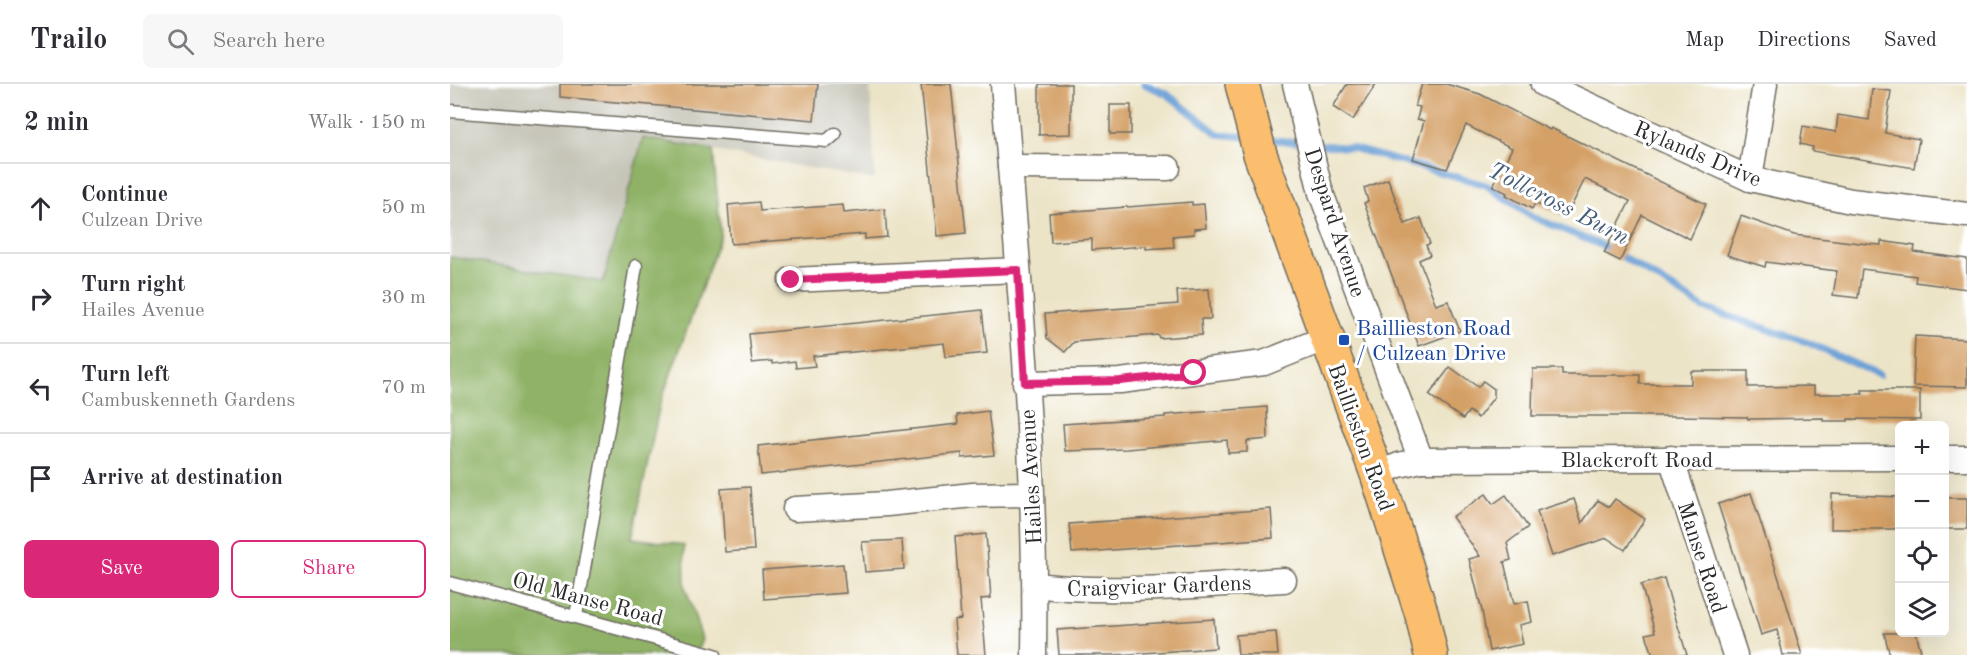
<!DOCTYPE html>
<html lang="en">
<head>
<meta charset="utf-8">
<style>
  :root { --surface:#fff; --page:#f7f7f7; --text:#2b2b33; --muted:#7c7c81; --line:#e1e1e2; --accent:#db2777 }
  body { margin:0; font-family:"Old Standard TT",serif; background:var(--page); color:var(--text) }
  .controls { position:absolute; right:18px; bottom:18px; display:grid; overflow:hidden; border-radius:9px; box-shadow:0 6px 24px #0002 }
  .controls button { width:54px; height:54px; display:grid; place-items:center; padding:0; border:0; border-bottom:2px solid var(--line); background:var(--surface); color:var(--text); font:30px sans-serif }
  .stop { position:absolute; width:18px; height:18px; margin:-14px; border:4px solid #db2777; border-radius:50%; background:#fff }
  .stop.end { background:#db2777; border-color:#fff; box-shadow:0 2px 6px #0008 }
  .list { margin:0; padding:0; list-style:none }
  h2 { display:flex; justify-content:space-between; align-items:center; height:78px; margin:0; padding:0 24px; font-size:26px }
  h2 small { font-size:20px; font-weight:400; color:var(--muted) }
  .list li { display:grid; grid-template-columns:39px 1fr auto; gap:18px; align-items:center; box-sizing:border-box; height:90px; padding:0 24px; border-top:2px solid var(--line) }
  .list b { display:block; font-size:22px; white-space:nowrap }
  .list p { margin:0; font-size:20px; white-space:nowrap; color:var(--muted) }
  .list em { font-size:20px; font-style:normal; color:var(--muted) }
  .actions { display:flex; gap:12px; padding:18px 24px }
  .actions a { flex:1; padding:14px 0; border:2px solid var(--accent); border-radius:9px; text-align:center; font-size:21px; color:var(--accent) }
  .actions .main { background:var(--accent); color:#fff }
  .icon { flex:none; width:33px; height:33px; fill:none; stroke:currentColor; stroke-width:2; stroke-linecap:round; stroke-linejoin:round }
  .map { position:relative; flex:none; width:1517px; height:571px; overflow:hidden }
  header { display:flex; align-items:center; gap:36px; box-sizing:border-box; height:84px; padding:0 30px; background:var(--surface); border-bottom:2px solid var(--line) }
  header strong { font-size:28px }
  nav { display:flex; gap:33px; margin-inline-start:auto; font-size:21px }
  .search { width:420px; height:54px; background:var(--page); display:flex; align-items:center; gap:15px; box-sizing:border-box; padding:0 21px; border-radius:9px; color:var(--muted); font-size:22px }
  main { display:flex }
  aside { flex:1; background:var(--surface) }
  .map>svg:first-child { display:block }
  .industrial { fill:#c6c5b8 }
  .forest { fill:#8fb266; stroke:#5d6e48; stroke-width:1.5 }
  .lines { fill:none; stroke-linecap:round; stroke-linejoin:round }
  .stream { stroke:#689dd4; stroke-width:7 }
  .building { fill:#d4a066 }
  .lane-casing { stroke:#6f6c62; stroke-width:15 }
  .street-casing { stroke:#6f6c62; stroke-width:27 }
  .primary-casing { stroke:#6f6c62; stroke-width:36 }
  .lane { stroke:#fff; stroke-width:12 }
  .street { stroke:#fff; stroke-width:24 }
  .primary { stroke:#fabe6e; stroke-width:33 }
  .route { stroke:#db2777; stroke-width:8 }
  .transit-dot { fill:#1a4fb4; stroke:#fff; stroke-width:2 }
  .labels { text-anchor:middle; stroke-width:6; stroke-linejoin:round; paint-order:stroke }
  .street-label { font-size:22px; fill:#2b2b2b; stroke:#fff }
  .transit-label { font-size:22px; fill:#164399; stroke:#fff; text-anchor:start }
  .water-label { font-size:24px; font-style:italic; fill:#465e77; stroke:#fff }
</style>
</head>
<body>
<header>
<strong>Trailo</strong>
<div class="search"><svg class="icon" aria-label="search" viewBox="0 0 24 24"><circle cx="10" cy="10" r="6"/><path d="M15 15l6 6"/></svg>Search here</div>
<nav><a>Map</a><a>Directions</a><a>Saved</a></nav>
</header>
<main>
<aside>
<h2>2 min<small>Walk · 150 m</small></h2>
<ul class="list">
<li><svg class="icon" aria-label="ahead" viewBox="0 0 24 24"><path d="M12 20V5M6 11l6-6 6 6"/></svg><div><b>Continue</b><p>Culzean Drive</p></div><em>50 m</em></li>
<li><svg class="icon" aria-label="right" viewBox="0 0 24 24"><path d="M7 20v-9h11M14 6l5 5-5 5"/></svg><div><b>Turn right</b><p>Hailes Avenue</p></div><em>30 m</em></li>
<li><svg class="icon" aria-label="left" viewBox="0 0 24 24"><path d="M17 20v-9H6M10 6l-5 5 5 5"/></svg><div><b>Turn left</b><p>Cambuskenneth Gardens</p></div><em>70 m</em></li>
<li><svg class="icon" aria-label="arrive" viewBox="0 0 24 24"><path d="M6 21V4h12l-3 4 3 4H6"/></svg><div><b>Arrive at destination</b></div></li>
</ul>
<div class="actions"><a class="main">Save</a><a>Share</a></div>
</aside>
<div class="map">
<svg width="1517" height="571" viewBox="0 0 1517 571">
  <rect width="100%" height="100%" fill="#fff"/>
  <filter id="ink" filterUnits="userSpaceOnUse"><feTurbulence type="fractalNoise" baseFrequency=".0167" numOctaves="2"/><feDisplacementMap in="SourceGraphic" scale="12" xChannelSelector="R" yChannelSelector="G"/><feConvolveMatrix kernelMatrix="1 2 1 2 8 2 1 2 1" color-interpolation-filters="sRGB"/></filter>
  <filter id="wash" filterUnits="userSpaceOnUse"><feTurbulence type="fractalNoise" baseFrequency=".008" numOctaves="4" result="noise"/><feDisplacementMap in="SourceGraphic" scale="24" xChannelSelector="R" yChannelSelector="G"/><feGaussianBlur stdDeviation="1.35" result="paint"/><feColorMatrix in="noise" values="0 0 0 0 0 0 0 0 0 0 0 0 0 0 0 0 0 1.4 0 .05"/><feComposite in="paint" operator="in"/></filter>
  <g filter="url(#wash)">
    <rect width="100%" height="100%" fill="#ece4c7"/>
    <path class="industrial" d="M0,0H420L425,96L193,54L153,198L0,173Z"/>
    <path class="forest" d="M193,54L263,66L271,151L210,320L182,454L234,461L235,502L252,555L246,571H0V173L153,198Z"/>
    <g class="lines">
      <g class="stream">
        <path d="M694,0L717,10L768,50L796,53"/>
        <path d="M816,55L902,64L1036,101L1085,134L1160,165L1254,224L1359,259L1429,291"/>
      </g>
    </g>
    <g id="blocks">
      <g class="building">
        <path d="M110,0H368L364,36L110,13Z"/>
        <path d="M471,0H501L516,149L487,152Z"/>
        <path d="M589,0H621V50L589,51Z"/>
        <path d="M897,0H926L903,36L883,23Z"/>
        <path d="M972,0H996L1030,10L1100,46L1101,44L1256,120L1240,155L1192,131L1170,177L1154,169L1180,117L1135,95L1116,133L1085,119L1082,125L1056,111L1057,109L1043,102L1062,64L1016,41L997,85L963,75L974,37L967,35L970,23L965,22Z"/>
        <path d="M1422,5L1441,7L1435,49L1469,55L1464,84L1362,67L1363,63L1350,60L1353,42L1386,48L1388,31L1419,36Z"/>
        <rect x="660" y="21" width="21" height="29"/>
        <path d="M938,95L955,140L971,134L980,160L976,161L980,171L969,176L986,221L998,217L1010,247L969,262L914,119L918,117L914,104Z"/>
        <path d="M309,118L310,127L393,121L394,129L435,125L437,153L415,155V150L281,160L278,121Z"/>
        <path d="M742,118V121L754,120L756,144L744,145V150L723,152L724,163L696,165V162L642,166V155L601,158L599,129Z"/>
        <path d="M1291,132L1344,151L1418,160L1431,161V157L1465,162L1464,168L1517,175V205L1465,198L1466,192L1412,185L1408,214L1383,211L1387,187L1316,178L1315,183L1277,171Z"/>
        <path d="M759,205L761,235H751L752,251L709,254L708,251L624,258L615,268L597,254L595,230L728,220L727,207Z"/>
        <path d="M532,226L537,269L496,273L494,259L363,272L365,282L346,284L345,277L322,280V277L302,279L299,250Z"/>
        <path d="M1465,252L1517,255V303L1463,302Z"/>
        <path d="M1000,283L1028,303L1033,297L1044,305V313L1028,334L1019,327L1013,335L979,311Z"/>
        <path d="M1083,285H1112V291H1190V300H1241V287H1298V303L1364,302V310H1413L1412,306H1470V336L1398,335V337H1373V334L1298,335L1297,333L1223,332H1082Z"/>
        <path d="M817,323L818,355L797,357V368L778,369L777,356L677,365L615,367L613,340L715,333V331Z"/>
        <path d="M538,327L544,371L512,374V369L311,391L308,362L508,340L507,331Z"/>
        <path d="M300,403L304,466L275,468L271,405Z"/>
        <path d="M1301,409L1329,495L1352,571H1333L1327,546L1311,551L1293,491L1291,492L1268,420Z"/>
        <path d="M1036,410L1043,420L1056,411L1078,443L1057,459L1061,476L1054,478L1064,520L1078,517L1082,538L1069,541L1073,560L1039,567L1032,527L1019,475L1030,472L1002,433Z"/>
        <path d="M1382,410L1449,413V445H1381Z"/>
        <rect x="1494" y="414" width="23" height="31"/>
        <path d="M1124,415L1132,439L1148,416L1159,423L1165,415L1195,435L1175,466L1157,454L1102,472L1087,427Z"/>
        <path d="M821,425L823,454L622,469L619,440Z"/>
        <path d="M536,450L541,514L531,515L536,571H507L504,536L511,535L505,453Z"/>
        <path d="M452,456L454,485L415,488L412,458Z"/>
        <path d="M393,480L396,509L314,515L312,486Z"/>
        <path d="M1214,494L1227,539L1237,571H1203L1196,550L1205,548L1191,501Z"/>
        <path d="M764,535L766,564L664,571H609L607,546Z"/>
        <path d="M826,548L828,571H788L786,551Z"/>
        <path d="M1434,549H1466L1472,571H1440Z"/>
      </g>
    </g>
  </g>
  <g filter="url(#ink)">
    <use href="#blocks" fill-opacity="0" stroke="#6f6c62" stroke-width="1.5"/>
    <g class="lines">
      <g class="lane-casing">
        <g id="lane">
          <path d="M0,27L377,57L385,50"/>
          <path d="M0,499L265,571"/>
          <path d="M126,532L186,182"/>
        </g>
      </g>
      <g class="street-casing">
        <g id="street">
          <path d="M553,0C569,190 587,381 584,571"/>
          <path d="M845,0L871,109L971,376"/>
          <path d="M1093,0L1300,95L1401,117L1517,131"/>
          <path d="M560,83L718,84"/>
          <path d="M1300,95L1315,0"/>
          <path d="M341,196L568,186"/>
          <path d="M575,299L670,297L814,279L876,254"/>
          <path d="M1221,374L1285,571"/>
          <path d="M1494,374H1517"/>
          <path d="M927,390L949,381L971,376L1450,374"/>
          <path d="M345,425L437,420L523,411L581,410"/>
          <path d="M585,501C668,511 751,501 834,496"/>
        </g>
      </g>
      <g class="primary-casing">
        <path id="primary" d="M792,0L810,70L927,390L972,531L981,571"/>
      </g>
      <use href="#lane" class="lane"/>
      <use href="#street" class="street"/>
      <use href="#primary" class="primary"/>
    </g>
  </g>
  <g class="lines" filter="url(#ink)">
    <path class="route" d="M341,196L568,186L575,299L670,297L744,289"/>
  </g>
  <rect class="transit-dot" x="888" y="250" width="12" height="12" rx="3"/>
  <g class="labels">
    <g class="street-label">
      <text transform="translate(1248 69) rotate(23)" y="8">Rylands Drive</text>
      <text transform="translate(886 138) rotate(72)" y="8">Despard Avenue</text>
      <text transform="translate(912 353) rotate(70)" y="8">Baillieston Road</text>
      <text x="1187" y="383">Blackcroft Road</text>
      <text transform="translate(580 393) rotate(-93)" y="8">Hailes Avenue</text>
      <text transform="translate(1253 473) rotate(72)" y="8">Manse Road</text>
      <text transform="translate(709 501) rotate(-2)" y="8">Craigvicar Gardens</text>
      <text transform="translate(138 514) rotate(15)" y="8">Old Manse Road</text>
    </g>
    <g class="transit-label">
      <text x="906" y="251">Baillieston Road<tspan x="906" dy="25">/ Culzean Drive</tspan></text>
    </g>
    <g class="water-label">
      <text transform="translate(1109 119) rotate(27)" y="8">Tollcross Burn</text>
    </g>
  </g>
</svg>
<div class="controls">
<button>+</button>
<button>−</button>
<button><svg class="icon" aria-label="locate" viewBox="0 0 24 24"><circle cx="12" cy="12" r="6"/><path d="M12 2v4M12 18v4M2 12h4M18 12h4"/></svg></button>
<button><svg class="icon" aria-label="layers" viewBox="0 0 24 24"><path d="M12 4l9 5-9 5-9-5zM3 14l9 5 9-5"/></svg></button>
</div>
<div class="stop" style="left:744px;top:289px"></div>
<div class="stop end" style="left:341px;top:196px"></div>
</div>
</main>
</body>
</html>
